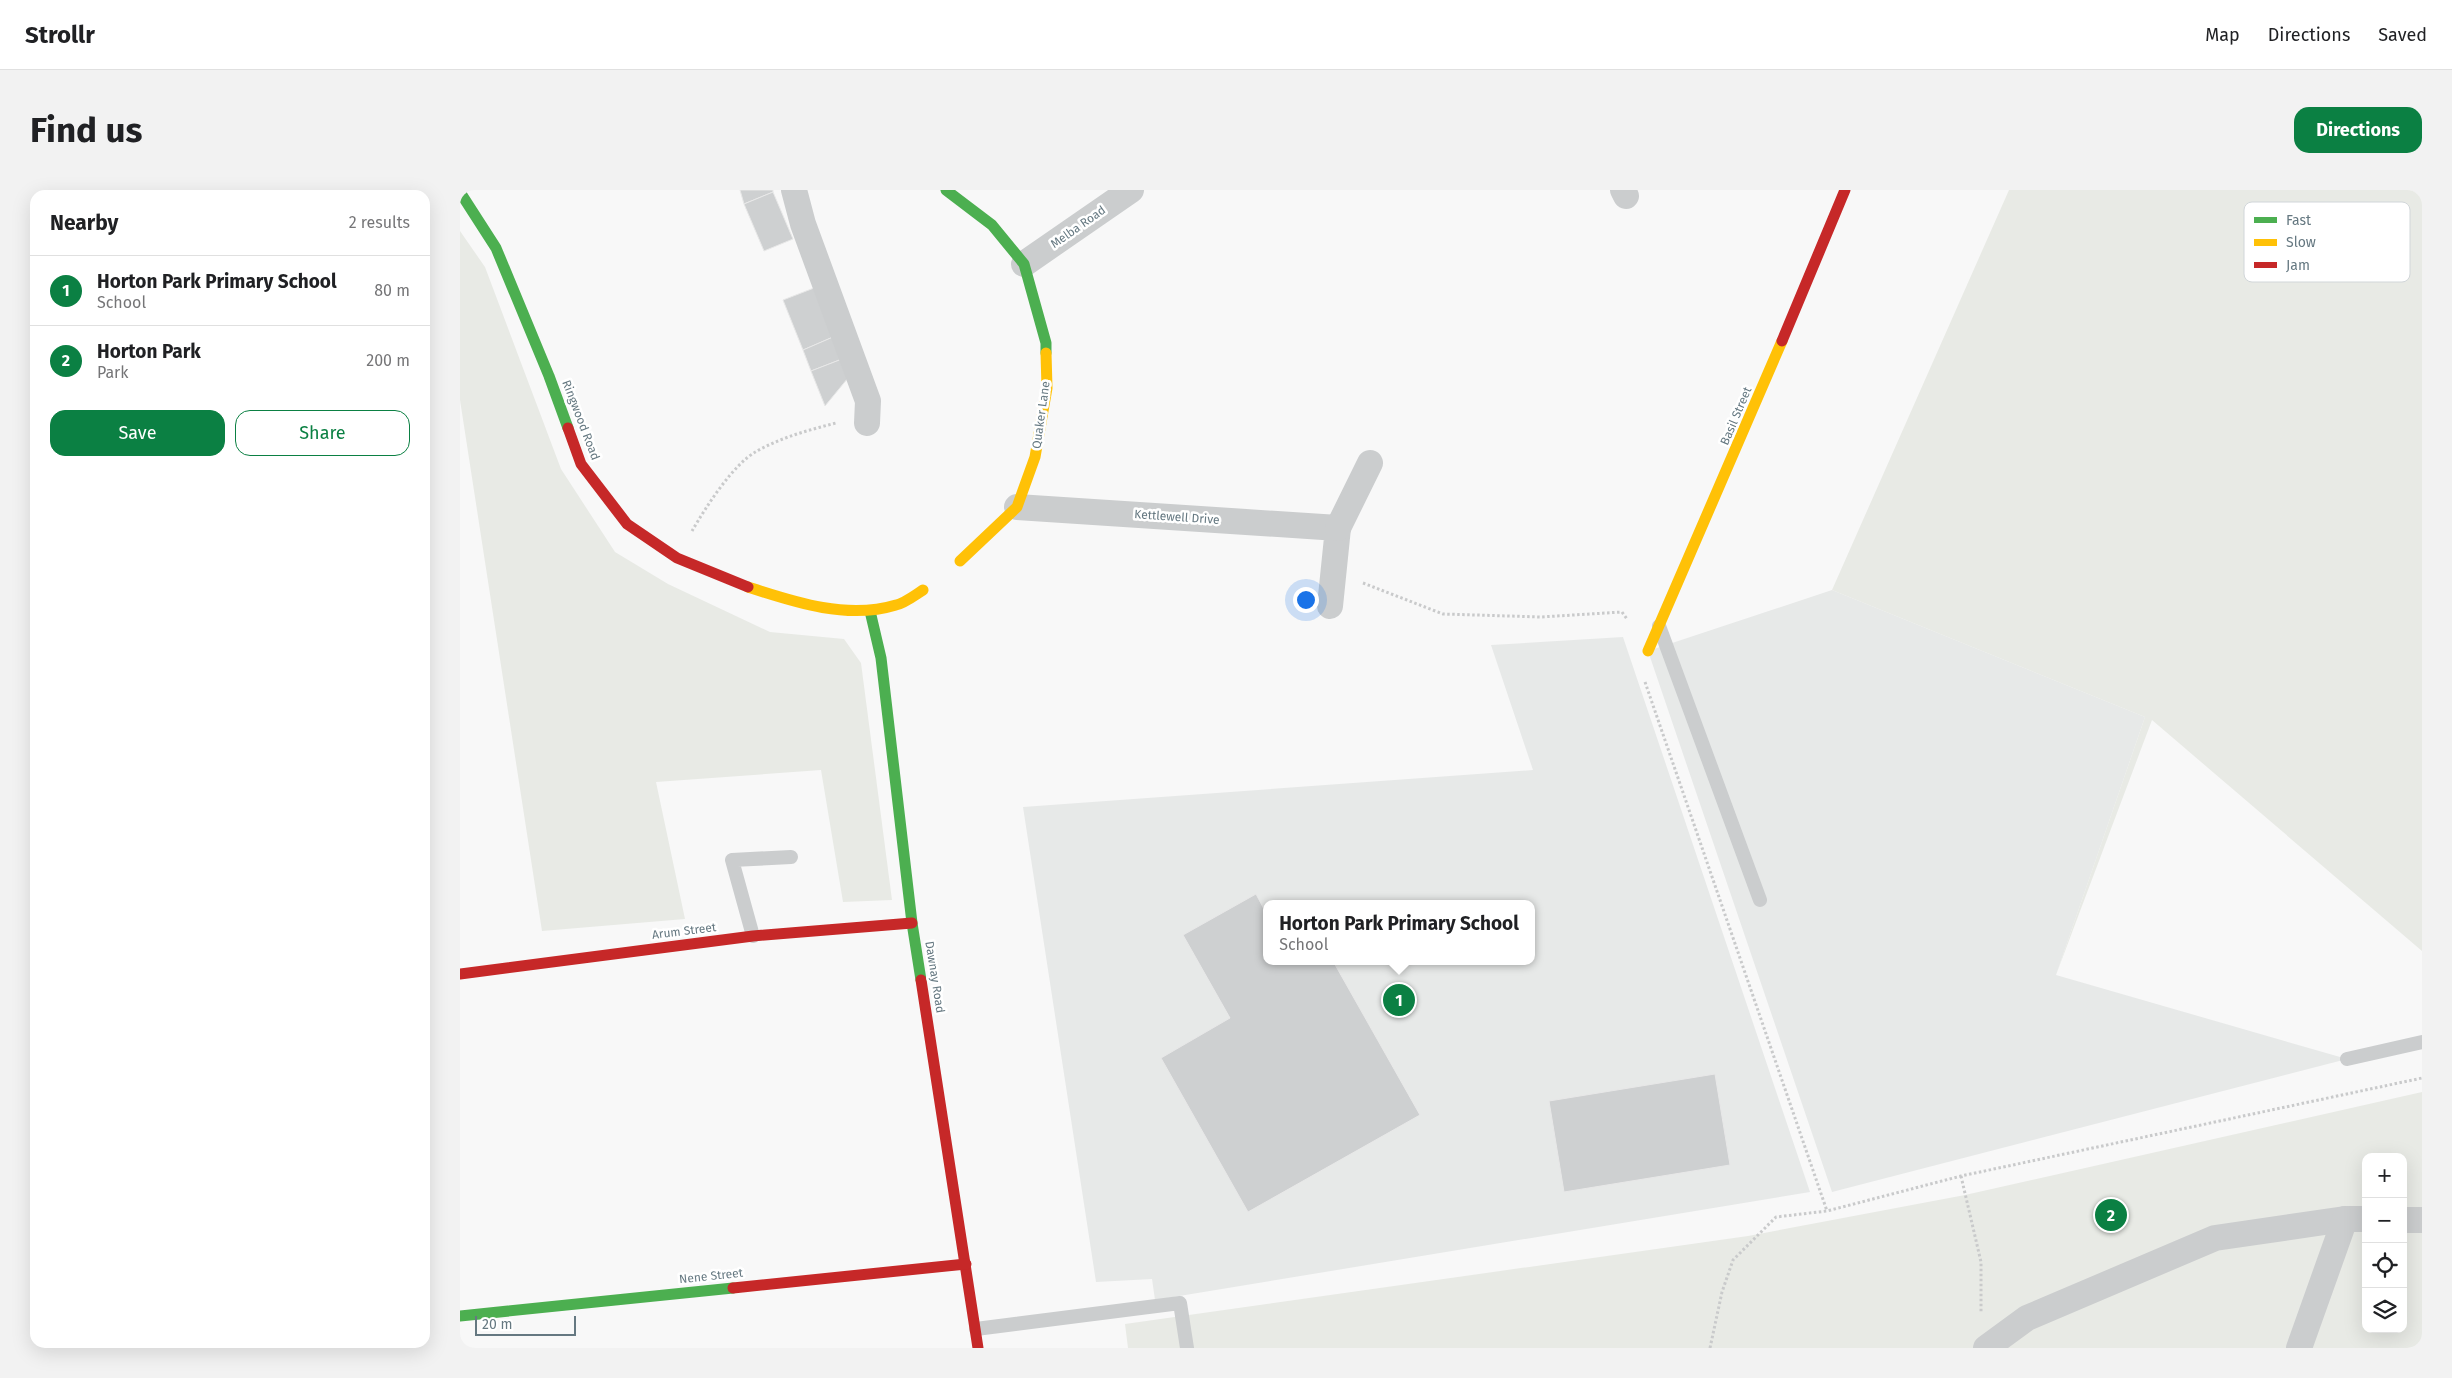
<!DOCTYPE html>
<html lang="en">
<head>
<meta charset="utf-8">
<style>
  :root { --surface:#fff; --page:#f2f2f2; --text:#202124; --muted:#757577; --line:#e0e0e0; --accent:#0b8043 }
  body { margin:0; font-family:"Fira Sans",sans-serif; background:var(--page); color:var(--text) }
  .controls { position:absolute; right:15px; bottom:15px; display:grid; overflow:hidden; border-radius:10px; box-shadow:0 5px 20px #0002 }
  .controls button { width:45px; height:45px; display:grid; place-items:center; padding:0; border:0; border-bottom:1px solid var(--line); background:var(--surface); color:var(--text); font:25px sans-serif }
  .scale { position:absolute; left:15px; bottom:12px; width:101px; box-sizing:border-box; padding-left:5px; border:2px solid #657881; border-top:0; font-size:14px; line-height:18px; white-space:nowrap; color:#657881; -webkit-text-stroke:4px #fff; paint-order:stroke }
  .you { position:absolute; left:845px; top:409px; width:18px; height:18px; margin:-12px; border:4px solid #fff; border-radius:50%; background:#1a73e8; box-shadow:0 0 0 8px #1a73e833 }
  .badge { display:grid; place-items:center; width:32px; height:32px; border-radius:50%; background:var(--accent); color:#fff; font-size:16px; font-weight:700 }
  .pin { position:absolute; translate:-50% -50%; border:2px solid #fff; box-shadow:0 1px 5px #0006 }
  .popup { position:absolute; left:803px; top:710px; width:272px; height:65px; box-sizing:border-box; display:grid; place-content:center; border-radius:10px; background:var(--surface); filter:drop-shadow(0 1px 4px #0005); font-size:16px; white-space:nowrap; color:var(--muted) }
  .popup b { font-size:19px; color:var(--text) }
  .popup::after { content:''; position:absolute; left:50%; top:100%; margin-left:-10px; border:10px solid transparent; border-top-color:var(--surface) }
  .list { margin:0; padding:0; list-style:none }
  h2 { display:flex; justify-content:space-between; align-items:center; height:65px; margin:0; padding:0 20px; font-size:21px }
  h2 small { font-size:16px; font-weight:400; color:var(--muted) }
  .list li { display:grid; grid-template-columns:32px 1fr auto; gap:15px; align-items:center; box-sizing:border-box; height:70px; padding:0 20px; border-top:1px solid var(--line) }
  .list b { display:block; font-size:19px; white-space:nowrap }
  .list p { margin:0; font-size:16px; white-space:nowrap; color:var(--muted) }
  .list em { font-size:16px; font-style:normal; color:var(--muted) }
  .actions { display:flex; gap:10px; padding:15px 20px }
  .actions a { flex:1; padding:11px 0; border:1px solid var(--accent); border-radius:15px; text-align:center; font-size:18px; color:var(--accent) }
  .actions .main { background:var(--accent); color:#fff }
  .icon { flex:none; width:28px; height:28px; fill:none; stroke:currentColor; stroke-width:2; stroke-linecap:round; stroke-linejoin:round }
  .map { position:relative; flex:none; width:1962px; height:1158px; overflow:hidden; border-radius:15px }
  header { display:flex; align-items:center; gap:30px; box-sizing:border-box; height:70px; padding:0 25px; background:var(--surface); border-bottom:1px solid var(--line) }
  header strong { font-size:24px }
  nav { display:flex; gap:28px; margin-inline-start:auto; font-size:18px }
  .intro { display:flex; align-items:center; justify-content:space-between; box-sizing:border-box; height:120px; padding:0 30px }
  h1 { margin:0; font-size:35px }
  .button { padding:12px 22px; border-radius:15px; background:var(--accent); color:#fff; font-size:18px; font-weight:700 }
  main { display:flex; gap:30px; padding:0 30px }
  aside { flex:1; background:var(--surface); border-radius:15px; box-shadow:0 5px 20px #0002 }
  .map>svg:first-child { display:block }
  .built { fill:#e7e9e8; fill-rule:evenodd }
  .green { fill:#e8eae5; fill-rule:evenodd }
  .building { fill:#ced0d1; stroke:#e8e8e8 }
  .lines { fill:none; stroke-linecap:round; stroke-linejoin:round }
  .path { stroke:#c9cacb; stroke-width:3; stroke-dasharray:2.5 2.5; stroke-linecap:butt }
  .lane { stroke:#cbcdce; stroke-width:14 }
  .street { stroke:#cbcdce; stroke-width:26 }
  .fast { stroke:#4caf50; stroke-width:11 }
  .slow { stroke:#ffc107; stroke-width:11 }
  .jam { stroke:#c62828; stroke-width:11 }
  .labels { text-anchor:middle; stroke-width:5; stroke-linejoin:round; paint-order:stroke }
  .street-label { font-size:12px; fill:#657881; stroke:#fff }
  .key { fill:#fff; stroke:#d1d6d9; stroke-width:1 }
  .key-label { font-size:14px; fill:#657881 }
</style>
</head>
<body>
<header>
<strong>Strollr</strong>
<nav><a>Map</a><a>Directions</a><a>Saved</a></nav>
</header>
<div class="intro"><h1>Find us</h1><a class="button">Directions</a></div>
<main>
<aside>
<h2>Nearby<small>2 results</small></h2>
<ul class="list">
<li><span class="badge">1</span><div><b>Horton Park Primary School</b><p>School</p></div><em>80 m</em></li>
<li><span class="badge">2</span><div><b>Horton Park</b><p>Park</p></div><em>200 m</em></li>
</ul>
<div class="actions"><a class="main">Save</a><a>Share</a></div>
</aside>
<div class="map">
<svg width="1962" height="1158" viewBox="0 0 1962 1158">
  <rect width="100%" height="100%" fill="#f8f8f8"/>
  <g class="built">
    <path d="M1372,400L1685,527L1596,785L1887,869L1372,1002L1188,461Z"/>
    <path d="M1163,447L1350,1002L695,1110L692,1089L636,1092L563,617L1073,580L1031,455ZM806,714H1072V771H806Z"/>
  </g>
  <g class="green">
    <path d="M1549,0H1962V761L1692,530L1596,785L1685,527L1372,400Z"/>
    <path d="M0,41L25,77L101,279L155,362L208,394L310,442L384,449L401,473L432,710L383,712L361,580L196,592L225,729L82,741L0,210Z"/>
    <path d="M1962,902V1158H668L665,1134L1288,1046L1505,1005ZM1906,967H1943V1139H1906Z"/>
  </g>
  <g class="building">
    <path d="M280,0H313V2L284,14Z"/>
    <path d="M313,2L333,49L304,61L284,14Z"/>
    <path d="M354,98L373,147L343,160L323,110Z"/>
    <path d="M373,147L382,169L351,181L343,160Z"/>
    <path d="M382,169L388,188L365,216L351,181Z"/>
    <path d="M796,704L806,723V771H873L960,925L788,1022L701,868L770,828L723,745Z"/>
    <path d="M1255,884L1270,975L1104,1002L1089,911Z"/>
  </g>
  <g class="lines">
    <g class="path">
      <path d="M232,341C246,317 273,274 297,261C322,247 349,240 376,233"/>
      <path d="M903,393L983,424L1081,427L1162,422L1167,429"/>
      <path d="M1185,492L1367,1021"/>
      <path d="M1501,986L1521,1072V1123"/>
      <path d="M1250,1158L1262,1102L1273,1070L1316,1027L1367,1021L1501,986L1962,888"/>
    </g>
    <g class="lane">
      <path d="M1199,436L1300,710"/>
      <path d="M293,746L272,670L331,667"/>
      <path d="M1887,869L1962,852"/>
      <path d="M516,1139L720,1113L727,1158"/>
    </g>
    <g class="street">
      <path d="M334,0L343,34L408,211L407,233"/>
      <path d="M1163,0L1166,6"/>
      <path d="M564,74L671,0"/>
      <path d="M557,317L878,338L870,416"/>
      <path d="M878,338L910,273"/>
      <path d="M1943,1030H1962"/>
      <path d="M1526,1158L1567,1128L1755,1048L1885,1029H1906"/>
      <path d="M1839,1158L1885,1029"/>
    </g>
    <g class="fast">
      <path d="M486,0L532,35L564,74L586,153V163"/>
      <path d="M0,2L36,58L89,186L108,238"/>
      <path d="M410,421L421,468L452,733L461,790"/>
      <path d="M0,1126L273,1098"/>
    </g>
    <g class="slow">
      <path d="M500,371L557,317L575,267L587,198L586,163"/>
      <path d="M288,397C334,412 387,430 436,415C445,413 455,405 463,400"/>
      <path d="M1188,461L1322,151"/>
    </g>
    <g class="jam">
      <path d="M1322,151L1385,0"/>
      <path d="M108,238L121,274L167,334L217,368L288,397"/>
      <path d="M0,784L293,746L452,733"/>
      <path d="M461,790L518,1158"/>
      <path d="M273,1098L506,1074"/>
    </g>
  </g>
  <g class="labels">
    <g class="street-label">
      <text transform="translate(618 37) rotate(-35)" y="4">Melba Road</text>
      <text transform="translate(581 225) rotate(-82)" y="4">Quaker Lane</text>
      <text transform="translate(1276 226) rotate(-67)" y="4">Basil Street</text>
      <text transform="translate(121 230) rotate(69)" y="4">Ringwood Road</text>
      <text transform="translate(717 327) rotate(4)" y="4">Kettlewell Drive</text>
      <text transform="translate(224 741) rotate(-7)" y="4">Arum Street</text>
      <text transform="translate(475 787) rotate(81)" y="4">Dawnay Road</text>
      <text transform="translate(251 1086) rotate(-6)" y="4">Nene Street</text>
    </g>
  </g>
  <rect x="1784" y="12" width="166" height="80" rx="8" class="key"/>
  <rect x="1794" y="27" width="23" height="6" fill="#4caf50"/>
  <rect x="1794" y="49" width="23" height="7" fill="#ffc107"/>
  <rect x="1794" y="72" width="23" height="6" fill="#c62828"/>
  <g class="key-label">
    <text x="1826" y="35">Fast</text>
    <text x="1826" y="57">Slow</text>
    <text x="1826" y="80">Jam</text>
  </g>
</svg>
<div class="controls">
<button>+</button>
<button>−</button>
<button><svg class="icon" aria-label="locate" viewBox="0 0 24 24"><circle cx="12" cy="12" r="6"/><path d="M12 2v4M12 18v4M2 12h4M18 12h4"/></svg></button>
<button><svg class="icon" aria-label="layers" viewBox="0 0 24 24"><path d="M12 4l9 5-9 5-9-5zM3 14l9 5 9-5"/></svg></button>
</div>
<div class="scale">20 m</div>
<div class="you"></div>
<div class="pin badge" style="left:939px;top:810px">1</div>
<div class="popup"><b>Horton Park Primary School</b>School</div>
<div class="pin badge" style="left:1651px;top:1025px">2</div>
</div>
</main>
</body>
</html>
